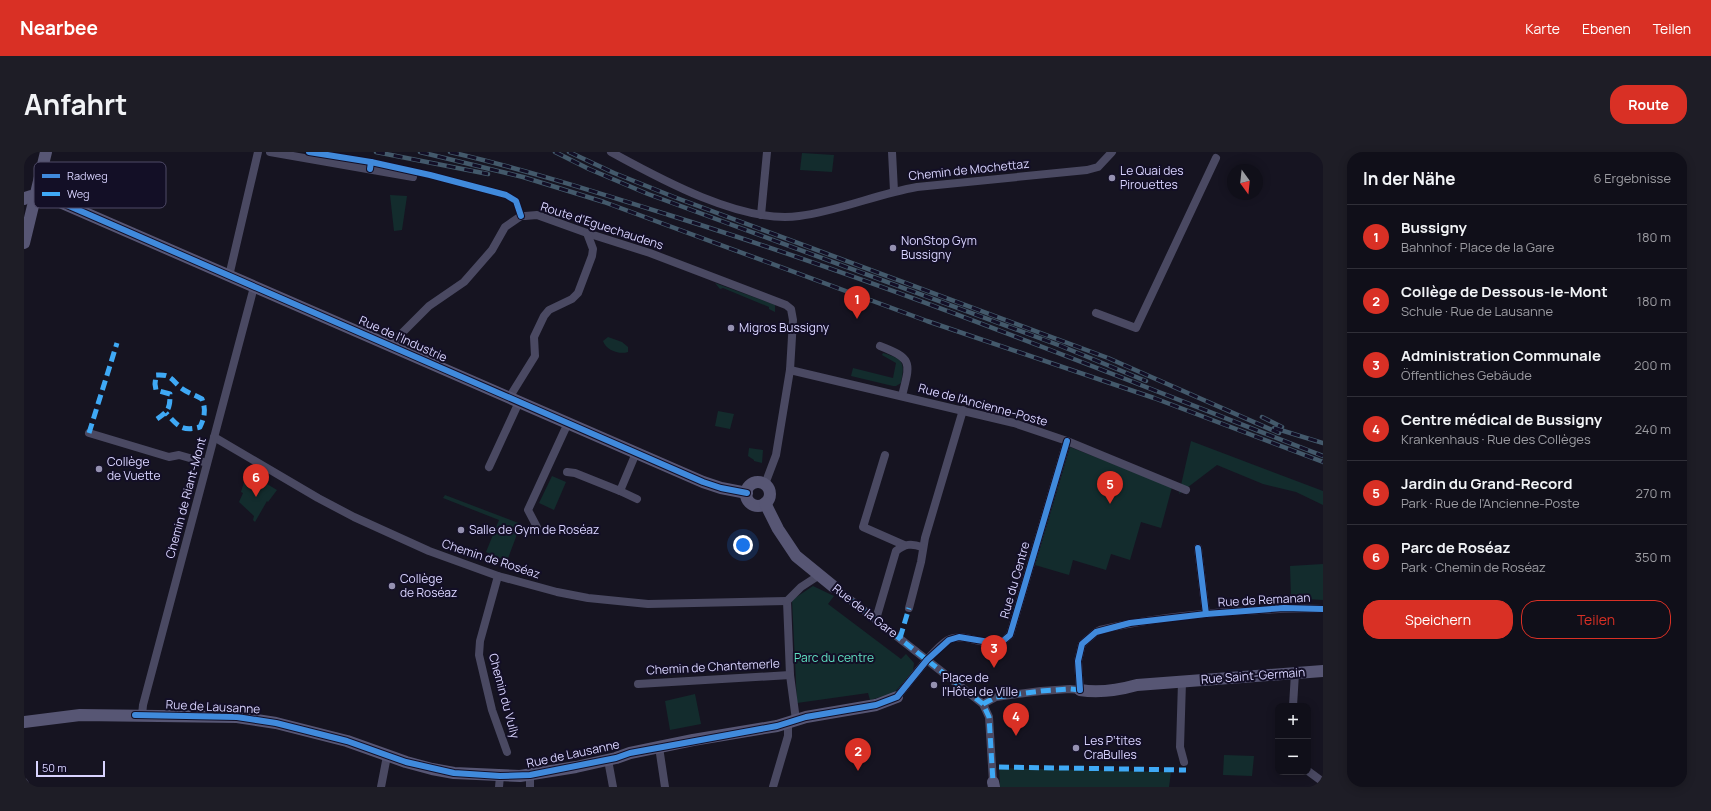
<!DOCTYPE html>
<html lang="de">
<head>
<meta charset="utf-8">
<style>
  :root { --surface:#100f19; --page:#1e1d26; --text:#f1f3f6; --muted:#9c9ca2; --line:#302f38; --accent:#d93025 }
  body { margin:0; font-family:Manrope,sans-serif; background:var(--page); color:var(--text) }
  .controls { position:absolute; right:12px; bottom:12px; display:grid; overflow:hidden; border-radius:8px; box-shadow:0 2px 10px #0003 }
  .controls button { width:36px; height:36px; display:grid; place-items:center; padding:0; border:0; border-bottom:1px solid var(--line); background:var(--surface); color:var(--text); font:20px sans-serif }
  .compass { position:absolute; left:1203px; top:12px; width:36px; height:36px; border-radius:50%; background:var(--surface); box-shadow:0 2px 10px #0003; rotate:165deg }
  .scale { position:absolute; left:12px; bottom:10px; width:69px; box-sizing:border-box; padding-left:4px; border:2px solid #d9d4ff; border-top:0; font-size:11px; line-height:14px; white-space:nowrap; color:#d9d4ff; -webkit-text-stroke:3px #130f26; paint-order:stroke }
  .you { position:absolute; left:719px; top:393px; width:14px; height:14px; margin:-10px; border:3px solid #fff; border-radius:50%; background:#1a73e8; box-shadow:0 0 0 6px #1a73e833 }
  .badge { display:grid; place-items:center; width:26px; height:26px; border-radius:50%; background:var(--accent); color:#fff; font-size:13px; font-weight:700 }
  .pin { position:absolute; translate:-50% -33px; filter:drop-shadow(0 1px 2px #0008) }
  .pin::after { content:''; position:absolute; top:21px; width:14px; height:12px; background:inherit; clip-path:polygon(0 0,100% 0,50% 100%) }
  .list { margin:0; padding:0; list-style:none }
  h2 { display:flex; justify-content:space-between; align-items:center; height:52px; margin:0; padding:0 16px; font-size:17px }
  h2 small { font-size:13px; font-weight:400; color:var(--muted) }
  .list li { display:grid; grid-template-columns:26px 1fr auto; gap:12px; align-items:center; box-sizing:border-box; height:64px; padding:0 16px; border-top:1px solid var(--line) }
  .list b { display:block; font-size:15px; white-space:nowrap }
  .list p { margin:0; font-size:13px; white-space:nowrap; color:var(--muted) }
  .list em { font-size:13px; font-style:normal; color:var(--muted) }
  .actions { display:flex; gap:8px; padding:12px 16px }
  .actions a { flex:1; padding:9px 0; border:1px solid var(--accent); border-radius:16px; text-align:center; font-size:14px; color:var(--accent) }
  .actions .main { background:var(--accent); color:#fff }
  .map { position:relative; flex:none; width:1299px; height:635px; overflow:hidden; border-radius:16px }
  header { display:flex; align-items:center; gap:24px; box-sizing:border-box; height:56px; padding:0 20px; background:var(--accent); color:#fff }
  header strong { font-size:19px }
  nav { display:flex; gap:22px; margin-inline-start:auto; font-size:14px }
  .intro { display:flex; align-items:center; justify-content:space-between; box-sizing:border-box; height:96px; padding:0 24px }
  h1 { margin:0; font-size:28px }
  .button { padding:10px 18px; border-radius:16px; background:var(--accent); color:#fff; font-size:14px; font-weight:700 }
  main { display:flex; gap:24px; padding:0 24px }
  aside { flex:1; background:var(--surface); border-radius:16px; box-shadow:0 2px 10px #0003 }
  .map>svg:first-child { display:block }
  .green { fill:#132c2d }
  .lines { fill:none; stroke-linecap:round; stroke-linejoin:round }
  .street { stroke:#4a4962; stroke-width:8 }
  .secondary { stroke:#575674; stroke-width:12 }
  .rail-casing { stroke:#43596b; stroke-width:4.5 }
  .rail { stroke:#130f26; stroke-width:3; stroke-dasharray:9; stroke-linecap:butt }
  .secondary-bridge { stroke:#575674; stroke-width:12 }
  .quiet { stroke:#3fa9f5; stroke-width:5; stroke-dasharray:10 5; stroke-linecap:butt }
  .cycleway-casing { stroke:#130f26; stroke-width:8 }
  .cycleway { stroke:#408adc; stroke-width:6 }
  .poi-dot { fill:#9591b1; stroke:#130f26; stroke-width:1.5 }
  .labels { text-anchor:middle; stroke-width:4; stroke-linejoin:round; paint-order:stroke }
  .street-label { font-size:12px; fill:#d9d4ff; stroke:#130f26 }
  .poi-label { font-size:12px; fill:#d9d4ff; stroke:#130f26; text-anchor:start }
  .park-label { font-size:12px; fill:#5fe0c0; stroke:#130f26 }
  .key { fill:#130f26; stroke:#4e4a67; stroke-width:1 }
  .key-label { font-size:11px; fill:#d9d4ff }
</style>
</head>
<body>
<header>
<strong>Nearbee</strong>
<nav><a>Karte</a><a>Ebenen</a><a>Teilen</a></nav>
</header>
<div class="intro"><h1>Anfahrt</h1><a class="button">Route</a></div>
<main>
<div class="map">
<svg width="1299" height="635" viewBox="0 0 1299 635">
  <rect width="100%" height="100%" fill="#161421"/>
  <g class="green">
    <path d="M778,1L810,3L808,20L776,18Z"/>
    <path d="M366,43L383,44L378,78L370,79Z"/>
    <path d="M691,131L749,152L751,153V160L745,157V155L699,136L696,137Z"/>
    <path d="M584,185L598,190L604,195V200C595,203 582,198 579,189Z"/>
    <path d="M859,201C880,207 881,211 877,231L872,234H869L827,224L829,216L869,226L872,211L858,203Z"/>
    <path d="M694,259L710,262L706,277L691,274Z"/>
    <path d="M1167,289L1299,339V353L1272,340L1239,332L1193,313L1155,342Z"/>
    <path d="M1046,295L1148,335L1137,376L1117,370L1106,408L1087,402L1082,418L1049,408L1045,423L1011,413Z"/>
    <path d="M725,296L739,298L738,311L730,309V308L724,304Z"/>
    <path d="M223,320L253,338L244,350L243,349L231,370L229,368L230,364L215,350L219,341L217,340Z"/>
    <path d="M528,324L542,330L530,358L515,351Z"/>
    <path d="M421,343L497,372V377H495L483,409L462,400L475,368L419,346Z"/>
    <path d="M1299,412V448L1267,446L1266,414Z"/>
    <path d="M789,434L810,444L804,452L877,507L882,502L890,511L889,519L870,541L846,548L844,541L773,551L768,448Z"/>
    <path d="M671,542L677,572L646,578L641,549Z"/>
    <path d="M1200,603L1230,604L1228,624L1199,623Z"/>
    <path d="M975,616L1147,620L1145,635H976Z"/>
  </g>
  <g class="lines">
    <g class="street">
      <path d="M246,0L389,25"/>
      <path d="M587,0C636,27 718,72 775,64C815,59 853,42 893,35L1063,18L1074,15L1088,0"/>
      <path d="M868,0L870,39"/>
      <path d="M737,63L743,0"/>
      <path d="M205,124L234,0"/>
      <path d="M1072,161L1112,176L1192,6"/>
      <path d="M366,193L405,154L440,130L468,98L481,75L497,64H501L513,63L563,81L626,101L762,153L767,157L769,168L766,218L752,303L741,332"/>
      <path d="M856,194C890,207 886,211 878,244"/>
      <path d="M766,218L990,271L1043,289L1162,338"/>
      <path d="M485,246L511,204L510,185L520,164L525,158L548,147L554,141L568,104L569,97L563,81"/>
      <path d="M65,281L145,305L155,303L183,311"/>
      <path d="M190,285L294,346L330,365L405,399L474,424L533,440L564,446L624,452L763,449"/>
      <path d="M612,301L596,339L613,347"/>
      <path d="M861,303L839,375L880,393"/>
      <path d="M465,315L495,250"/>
      <path d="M543,320L551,321L596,339"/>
      <path d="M513,375L504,358L544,271"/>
      <path d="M1174,396L1182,462"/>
      <path d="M474,424L456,489L455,503L468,558L483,600"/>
      <path d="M810,435L959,552L965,565L969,630"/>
      <path d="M763,449L766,523L772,568"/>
      <path d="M763,449L777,435L794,424"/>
      <path d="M885,456L897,410L901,386L939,258"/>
      <path d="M852,467L872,399C881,392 887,391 898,395"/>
      <path d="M1158,530L1156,595L1160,610"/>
      <path d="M614,532L766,523"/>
      <path d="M873,545C885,531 909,497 924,488C940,479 964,497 979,489C981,487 984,485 986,483L1043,289"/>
      <path d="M959,552L972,545L1017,539L1046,537L1056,538L1054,509L1058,492L1072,480L1076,478C1122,467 1169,462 1216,459C1244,458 1271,455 1299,457"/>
      <path d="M1269,554L1271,521"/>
      <path d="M118,563L119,553L230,135"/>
      <path d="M635,595L641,635"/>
      <path d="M584,608L589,635"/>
      <path d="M1284,619L1299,630"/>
      <path d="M506,623V635"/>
      <path d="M0,630L3,635"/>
      <path d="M357,635L363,604"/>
      <path d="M475,635L476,624"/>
      <path d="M749,635L764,584V572"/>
    </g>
    <g class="secondary">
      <path d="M0,47C8,41 20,44 29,47L679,330L697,336L723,341"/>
      <circle cx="734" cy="342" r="12"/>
      <path d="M741,351L754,377L772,404L810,435"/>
      <path d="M1056,538C1074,541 1095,538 1113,533L1299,519"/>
      <path d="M0,570L56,563L213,565L252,571L323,589L382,610L408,617L430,621L496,624L552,615L592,606L606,601L669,588L753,574L782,565L852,553L873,545"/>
      <path d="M969,630L970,635"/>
    </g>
    <g class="rail-casing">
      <g id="rail">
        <path d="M352,0L464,22"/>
        <path d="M396,0L499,25L580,50L903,169L1130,246L1299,310"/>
        <path d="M426,0C500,17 572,40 645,63C867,132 1082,220 1299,304"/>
        <path d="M531,0L565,17L624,42L1037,194L1122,229"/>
        <path d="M545,0L590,21L650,45L1084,206L1255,281"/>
        <path d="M1238,265L1258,275"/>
        <path d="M1250,276L1299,291"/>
      </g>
    </g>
    <use href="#rail" class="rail"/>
    <path class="secondary-bridge" d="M0,91L22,0"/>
    <g class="quiet">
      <path d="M133,267C145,259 146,256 146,242L132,238L131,232L132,223C147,222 147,227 157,236C162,240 171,243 178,247C182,258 181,264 176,275C158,280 154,274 142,261"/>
      <path d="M65,281L93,191"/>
      <path d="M810,435L959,552L965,565L969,630"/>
      <path d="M876,486L885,456"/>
      <path d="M959,552L972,545L1017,539L1046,537L1056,538"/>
      <path d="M975,615L1162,618"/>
    </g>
    <g class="cycleway-casing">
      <g id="cycleway">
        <path d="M285,0L347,10"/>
        <path d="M346,17L347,10L406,23L482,43L492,49L497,64"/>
        <path d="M29,47L679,330L697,336L723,341"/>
        <path d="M1174,396L1182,462"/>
        <path d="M1056,538L1054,509L1058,492L1072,480L1106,471L1182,462L1260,456L1299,457"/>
        <path d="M111,563L213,565L252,571L323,589L382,610L430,621L476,624L506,623L592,606L606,601L753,574L782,565L852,553L873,545L903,508L925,488L935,485L971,491L979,489L986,483L1043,289"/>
      </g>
    </g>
    <use href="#cycleway" class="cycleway"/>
  </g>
  <g class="poi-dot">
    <circle cx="1088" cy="26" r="4"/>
    <circle cx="869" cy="96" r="4"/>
    <circle cx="707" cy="176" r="4"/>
    <circle cx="75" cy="317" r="4"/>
    <circle cx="437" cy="378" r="4"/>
    <circle cx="368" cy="434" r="4"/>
    <circle cx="910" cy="533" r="4"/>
    <circle cx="1052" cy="596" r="4"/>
  </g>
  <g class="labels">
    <g class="street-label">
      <text transform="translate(945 18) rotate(-6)" y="4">Chemin de Mochettaz</text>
      <text transform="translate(578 74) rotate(18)" y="4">Route d'Eguechaudens</text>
      <text transform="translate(379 187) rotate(24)" y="4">Rue de l'Industrie</text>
      <text transform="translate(959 253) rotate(15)" y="4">Rue de l'Ancienne-Poste</text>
      <text transform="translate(162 346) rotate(-75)" y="4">Chemin de Riant-Mont</text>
      <text transform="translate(467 407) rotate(18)" y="4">Chemin de Roséaz</text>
      <text transform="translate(991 428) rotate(-74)" y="4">Rue du Centre</text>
      <text transform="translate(1240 448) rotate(-3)" y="4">Rue de Remanan</text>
      <text transform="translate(841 459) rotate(38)" y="4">Rue de la Gare</text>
      <text transform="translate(689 515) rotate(-3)" y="4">Chemin de Chantemerle</text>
      <text transform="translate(1229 524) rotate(-4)" y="4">Rue Saint-Germain</text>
      <text transform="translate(480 544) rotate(75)" y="4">Chemin du Vully</text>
      <text transform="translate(189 555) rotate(3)" y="4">Rue de Lausanne</text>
      <text transform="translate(549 602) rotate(-12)" y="4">Rue de Lausanne</text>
    </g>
    <g class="poi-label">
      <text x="1096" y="23">Le Quai des<tspan x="1096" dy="14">Pirouettes</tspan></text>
      <text x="877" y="93">NonStop Gym<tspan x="877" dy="14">Bussigny</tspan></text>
      <text x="715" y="180">Migros Bussigny</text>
      <text x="83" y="314">Collège<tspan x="83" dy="14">de Vuette</tspan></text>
      <text x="445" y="382">Salle de Gym de Roséaz</text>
      <text x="376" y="431">Collège<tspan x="376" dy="14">de Roséaz</tspan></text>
      <text x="918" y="530">Place de<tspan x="918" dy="14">l'Hôtel de Ville</tspan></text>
      <text x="1060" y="593">Les P’tites<tspan x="1060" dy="14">CraBulles</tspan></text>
    </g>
    <g class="park-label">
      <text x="810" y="510">Parc du centre</text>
    </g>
  </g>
  <rect x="10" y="10" width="132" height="46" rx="6" class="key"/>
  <rect x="18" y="22" width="18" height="4" fill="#408adc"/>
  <rect x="18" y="40" width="18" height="4" fill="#3fa9f5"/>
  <g class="key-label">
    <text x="43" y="28">Radweg</text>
    <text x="43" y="46">Weg</text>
  </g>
</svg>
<div class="controls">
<button>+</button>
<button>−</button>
</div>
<svg class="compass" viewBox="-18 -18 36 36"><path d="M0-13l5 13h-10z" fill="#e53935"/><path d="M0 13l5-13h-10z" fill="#9c9ca2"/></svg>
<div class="scale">50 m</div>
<div class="you"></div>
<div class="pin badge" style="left:833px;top:167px">1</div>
<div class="pin badge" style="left:834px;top:619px">2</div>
<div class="pin badge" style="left:970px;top:516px">3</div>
<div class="pin badge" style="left:992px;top:584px">4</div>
<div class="pin badge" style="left:1086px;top:352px">5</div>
<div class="pin badge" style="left:232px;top:345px">6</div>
</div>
<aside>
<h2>In der Nähe<small>6 Ergebnisse</small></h2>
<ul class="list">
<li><span class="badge">1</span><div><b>Bussigny</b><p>Bahnhof · Place de la Gare</p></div><em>180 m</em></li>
<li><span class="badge">2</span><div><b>Collège de Dessous-le-Mont</b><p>Schule · Rue de Lausanne</p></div><em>180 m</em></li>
<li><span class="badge">3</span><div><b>Administration Communale</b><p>Öffentliches Gebäude</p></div><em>200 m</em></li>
<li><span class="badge">4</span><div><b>Centre médical de Bussigny</b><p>Krankenhaus · Rue des Collèges</p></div><em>240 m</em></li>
<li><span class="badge">5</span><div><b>Jardin du Grand-Record</b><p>Park · Rue de l'Ancienne-Poste</p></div><em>270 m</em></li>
<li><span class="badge">6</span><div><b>Parc de Roséaz</b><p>Park · Chemin de Roséaz</p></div><em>350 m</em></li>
</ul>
<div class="actions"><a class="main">Speichern</a><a>Teilen</a></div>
</aside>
</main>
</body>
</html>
